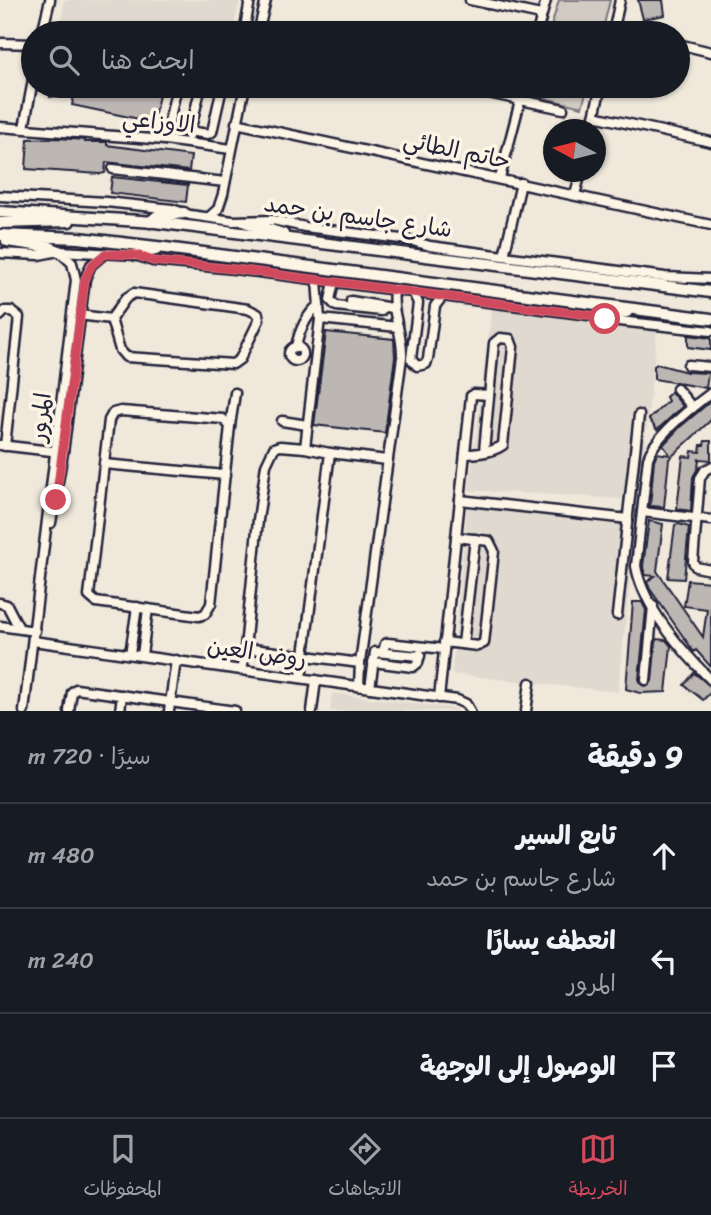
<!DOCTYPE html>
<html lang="ar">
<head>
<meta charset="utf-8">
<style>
  :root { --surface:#171b24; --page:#20242c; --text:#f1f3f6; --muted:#9ea1a6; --line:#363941; --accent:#d1495b }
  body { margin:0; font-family:Sriracha,"Playpen Sans Arabic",sans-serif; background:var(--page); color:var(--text); direction:rtl }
  .compass { position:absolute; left:543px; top:119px; width:63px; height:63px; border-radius:50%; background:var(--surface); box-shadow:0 2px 5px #0004; rotate:277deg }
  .stop { position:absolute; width:21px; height:21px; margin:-16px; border:5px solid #d1495b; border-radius:50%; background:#fff }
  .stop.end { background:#d1495b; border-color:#fff; box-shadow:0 2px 7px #0008 }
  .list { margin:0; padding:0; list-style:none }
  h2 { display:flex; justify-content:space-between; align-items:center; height:91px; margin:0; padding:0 28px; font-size:30px }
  h2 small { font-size:23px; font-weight:400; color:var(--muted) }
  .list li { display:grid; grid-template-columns:46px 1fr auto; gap:21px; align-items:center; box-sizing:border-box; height:105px; padding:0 28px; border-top:2px solid var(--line) }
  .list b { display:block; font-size:26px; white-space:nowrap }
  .list p { margin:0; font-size:23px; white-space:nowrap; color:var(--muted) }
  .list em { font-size:23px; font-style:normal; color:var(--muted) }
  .icon { flex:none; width:38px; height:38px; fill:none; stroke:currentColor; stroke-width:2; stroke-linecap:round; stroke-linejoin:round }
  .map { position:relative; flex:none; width:711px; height:711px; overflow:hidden; direction:ltr }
  .search { position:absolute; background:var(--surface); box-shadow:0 2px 5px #0004; left:21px; right:21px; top:21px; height:77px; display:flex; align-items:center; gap:18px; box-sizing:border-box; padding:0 24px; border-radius:38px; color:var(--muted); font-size:26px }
  .sheet { height:406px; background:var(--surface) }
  nav { display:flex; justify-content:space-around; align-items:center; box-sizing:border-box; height:98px; border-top:2px solid var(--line); background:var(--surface); font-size:19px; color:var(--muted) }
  nav a { display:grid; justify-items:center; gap:4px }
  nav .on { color:var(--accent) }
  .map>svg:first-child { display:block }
  .built { fill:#e0d9cf }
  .green { fill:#d1cbc3; stroke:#7a767f; stroke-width:2 }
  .building { fill:#bcb7b3; stroke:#22223b; stroke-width:2 }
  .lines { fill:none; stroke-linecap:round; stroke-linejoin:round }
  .minor-casing { stroke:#22223b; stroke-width:13 }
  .major-casing { stroke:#22223b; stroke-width:15 }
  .minor { stroke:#fcf5e5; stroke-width:8 }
  .major { stroke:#fcf5e5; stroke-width:10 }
  .route { stroke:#d1495b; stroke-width:9 }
  .labels { text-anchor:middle; stroke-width:7; stroke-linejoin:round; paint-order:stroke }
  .street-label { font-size:23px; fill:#22223b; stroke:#fcf5e5 }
</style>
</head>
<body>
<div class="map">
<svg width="711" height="711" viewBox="0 0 711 711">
  <rect width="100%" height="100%" fill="#efe8db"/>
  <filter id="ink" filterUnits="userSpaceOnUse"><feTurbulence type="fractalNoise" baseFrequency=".0143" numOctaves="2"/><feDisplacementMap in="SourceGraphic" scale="14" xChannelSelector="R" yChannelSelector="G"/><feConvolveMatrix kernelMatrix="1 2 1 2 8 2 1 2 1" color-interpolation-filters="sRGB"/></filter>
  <g filter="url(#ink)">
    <g class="built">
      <path d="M64,0H240L232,33H82L69,30L62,20Z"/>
      <path d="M492,307L658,322L639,498L627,495L621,499L469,490Z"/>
      <path d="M467,505L620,515L625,521L636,522L618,692L452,674Z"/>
      <path d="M332,693L457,709V711H330Z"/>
    </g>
    <g class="green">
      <path d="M559,0H610L602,33H549Z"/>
      <path d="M534,86H588L582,107L532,95Z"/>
    </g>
    <g class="building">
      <path d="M638,0H663L665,15L643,19Z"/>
      <path d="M47,86H67L68,94L50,97Z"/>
      <path d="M76,86H161L153,122L72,105Z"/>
      <path d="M58,138L85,140V142H107V145L191,156L189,171L106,162L105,173L100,174L26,169L28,139Z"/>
      <path d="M112,177L188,185L186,202L110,193Z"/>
      <path d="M326,332L394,339L395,357L385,433L314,425Z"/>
      <path d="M688,335L711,338V350L688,347Z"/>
      <path d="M657,364L687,372L708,373L706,388L654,379V366Z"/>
      <path d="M671,392L683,406L657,430L649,419L668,401L666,397Z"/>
      <path d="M711,401V420L669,459L664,507L650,506L654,460L657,453L670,455L663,445L680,427Z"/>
      <path d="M705,441H711V460L699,459L698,468L693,477L691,511L677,509L683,456L691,457L692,451L700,452L701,445H704Z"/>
      <path d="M649,521L663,524L657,571L703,637L707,609L684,606L688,580L711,582V667L696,650L694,652L650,589L647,582L655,576L645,575L643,566Z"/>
      <path d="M679,524L689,527L684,579L668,578L675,525Z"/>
      <path d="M633,602H642L646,610L639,679L642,685L648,686L652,681L656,639L666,640L671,646L666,692L640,693L626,689Z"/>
      <path d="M694,673L711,686V692L703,700L684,685Z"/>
    </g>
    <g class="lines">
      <g class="minor-casing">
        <g id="minor">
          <path d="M470,0L541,15"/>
          <path d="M613,29L630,33"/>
          <path d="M42,33L50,0"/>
          <path d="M244,33L250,0"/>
          <path d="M258,33L266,0"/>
          <path d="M537,33L546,0"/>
          <path d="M613,33L620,0"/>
          <path d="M0,43L33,44"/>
          <path d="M678,44L711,52"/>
          <path d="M455,86L563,109"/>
          <path d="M594,116L711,142"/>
          <path d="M236,123L711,225"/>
          <path d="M0,127L165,140L231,149"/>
          <path d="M24,128L33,80"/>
          <path d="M168,128L208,134L212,132L221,92L218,88L208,86"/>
          <path d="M591,130L601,86"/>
          <path d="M189,136L201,86"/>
          <path d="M165,140L177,86"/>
          <path d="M113,169L225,182"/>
          <path d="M500,178L524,86"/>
          <path d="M575,195L581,172"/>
          <path d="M0,196L106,202L172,209L190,215L233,221L273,220L305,227L409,240L430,246L504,256L665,277L711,279"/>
          <path d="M209,217L218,209L223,194L245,86"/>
          <path d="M0,253L39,255L59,251L136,255L153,261L234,269L596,316L610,320L711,331"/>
          <path d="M504,256L521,183"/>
          <path d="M317,281L320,319L305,448L280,446L274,448L266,465L258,520L245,648L360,663L402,357C403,331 391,317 394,289"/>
          <path d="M334,282L330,300L336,306L381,311"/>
          <path d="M413,292L418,303L411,359L417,366L426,364L428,359L435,306L443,296"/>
          <path d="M134,293L248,309L258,314L259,320L240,359L233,364L126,357L120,350L111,319L126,298Z"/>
          <path d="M351,301L392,308"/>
          <path d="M79,315L111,319"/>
          <path d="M0,316L5,311H11L19,317L5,446"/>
          <path d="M320,319L398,327"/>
          <path d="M296,347C299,331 307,314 319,305"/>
          <circle cx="296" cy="354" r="7"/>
          <path d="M688,365L711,367"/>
          <path d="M677,389L693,408"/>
          <path d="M711,393C692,407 655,436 648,458L636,566C643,607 682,651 711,680"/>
          <path d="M121,411L223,419L230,426L211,604L205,614L199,616L96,602L89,596L109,420L113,413Z"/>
          <path d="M282,421L307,425"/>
          <path d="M230,426L235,393"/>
          <path d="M0,445L60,452"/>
          <path d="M305,448L330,453"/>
          <path d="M465,454C477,454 493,452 503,445L513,347L510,339L500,338L494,343L484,451"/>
          <path d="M104,464L225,475"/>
          <path d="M711,467L705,470L700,478L693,562L696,567L711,570"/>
          <path d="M460,500L628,519"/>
          <path d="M642,512L711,520"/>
          <path d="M51,523L63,453L85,279L91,265L104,254"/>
          <path d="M0,603L7,605L19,628"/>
          <path d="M617,615L639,415"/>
          <path d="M0,626L35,631"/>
          <path d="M33,641L457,700L466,704L470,711"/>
          <path d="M444,642L478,646L484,643L494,551L489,541L456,537"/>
          <path d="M463,644L475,539"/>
          <path d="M383,652L385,644L388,643L444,649"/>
          <path d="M130,654L137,607"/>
          <path d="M142,655L148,609"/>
          <path d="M373,662L413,667L418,663L420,654"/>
          <path d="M242,670L245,648"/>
          <path d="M301,678L330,453L387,460"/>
          <path d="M646,680L653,606"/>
          <path d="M359,686L360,663"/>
          <path d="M370,688L375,652L420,656"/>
          <path d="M439,698L471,396L474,394L489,395"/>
          <path d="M24,711L76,280L72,263L59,251"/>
          <path d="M69,711L72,692L76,689L235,711"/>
          <path d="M120,711L122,695"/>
          <path d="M169,711L176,660"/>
          <path d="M312,711L316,680"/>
          <path d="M526,711L530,683"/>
        </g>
      </g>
      <g class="major-casing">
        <g id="major">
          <path d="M0,212L155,222L711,292"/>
          <path d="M150,222L157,216L184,213"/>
          <path d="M245,222L283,234"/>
          <path d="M0,223L69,221"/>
          <path d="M0,235L79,238L165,248L711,319"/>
          <path d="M7,241L50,247L59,251"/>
          <path d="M136,255L156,250"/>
          <path d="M596,316L627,312"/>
        </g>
      </g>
      <use href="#minor" class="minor"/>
      <use href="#major" class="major"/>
    </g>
  </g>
  <g class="lines" filter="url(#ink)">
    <path class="route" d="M56,500L85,279L92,265L105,254L136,255L153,261L234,269L596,316L605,319"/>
  </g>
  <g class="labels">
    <g class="street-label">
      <text transform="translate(159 121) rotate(6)" y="8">الاوزاعي</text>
      <text transform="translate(457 150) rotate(12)" y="8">حاتم الطائي</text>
      <text transform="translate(358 216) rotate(8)" y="8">شارع جاسم بن حمد</text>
      <text transform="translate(40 417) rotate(-83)" y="8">المرور</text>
      <text transform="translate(257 652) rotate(8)" y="8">روض العين</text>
    </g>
  </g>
</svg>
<svg class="compass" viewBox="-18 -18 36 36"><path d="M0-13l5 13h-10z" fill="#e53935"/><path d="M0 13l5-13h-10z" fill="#9ea1a6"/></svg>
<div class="stop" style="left:605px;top:319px"></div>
<div class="stop end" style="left:56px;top:500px"></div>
<div class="search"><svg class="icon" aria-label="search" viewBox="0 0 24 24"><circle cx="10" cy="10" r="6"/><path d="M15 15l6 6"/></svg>ابحث هنا</div>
</div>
<section class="sheet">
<h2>9 دقيقة<small>سيرًا · 720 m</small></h2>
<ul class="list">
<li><svg class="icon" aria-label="ahead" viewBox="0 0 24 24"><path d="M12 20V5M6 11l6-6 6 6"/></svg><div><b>تابع السير</b><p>شارع جاسم بن حمد</p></div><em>480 m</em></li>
<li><svg class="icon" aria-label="left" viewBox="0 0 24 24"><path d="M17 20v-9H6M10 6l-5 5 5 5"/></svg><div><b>انعطف يسارًا</b><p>المرور</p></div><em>240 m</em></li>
<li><svg class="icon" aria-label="arrive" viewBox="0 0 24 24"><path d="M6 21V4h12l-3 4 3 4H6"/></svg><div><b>الوصول إلى الوجهة</b></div></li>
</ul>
</section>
<nav>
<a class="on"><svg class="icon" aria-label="map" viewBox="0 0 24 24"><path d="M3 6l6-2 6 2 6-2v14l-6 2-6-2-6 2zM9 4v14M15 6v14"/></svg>الخريطة</a>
<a><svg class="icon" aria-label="directions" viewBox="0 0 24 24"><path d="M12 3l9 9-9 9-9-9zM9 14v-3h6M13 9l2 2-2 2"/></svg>الاتجاهات</a>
<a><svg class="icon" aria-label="saved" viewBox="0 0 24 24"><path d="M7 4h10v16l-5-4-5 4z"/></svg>المحفوظات</a>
</nav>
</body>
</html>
